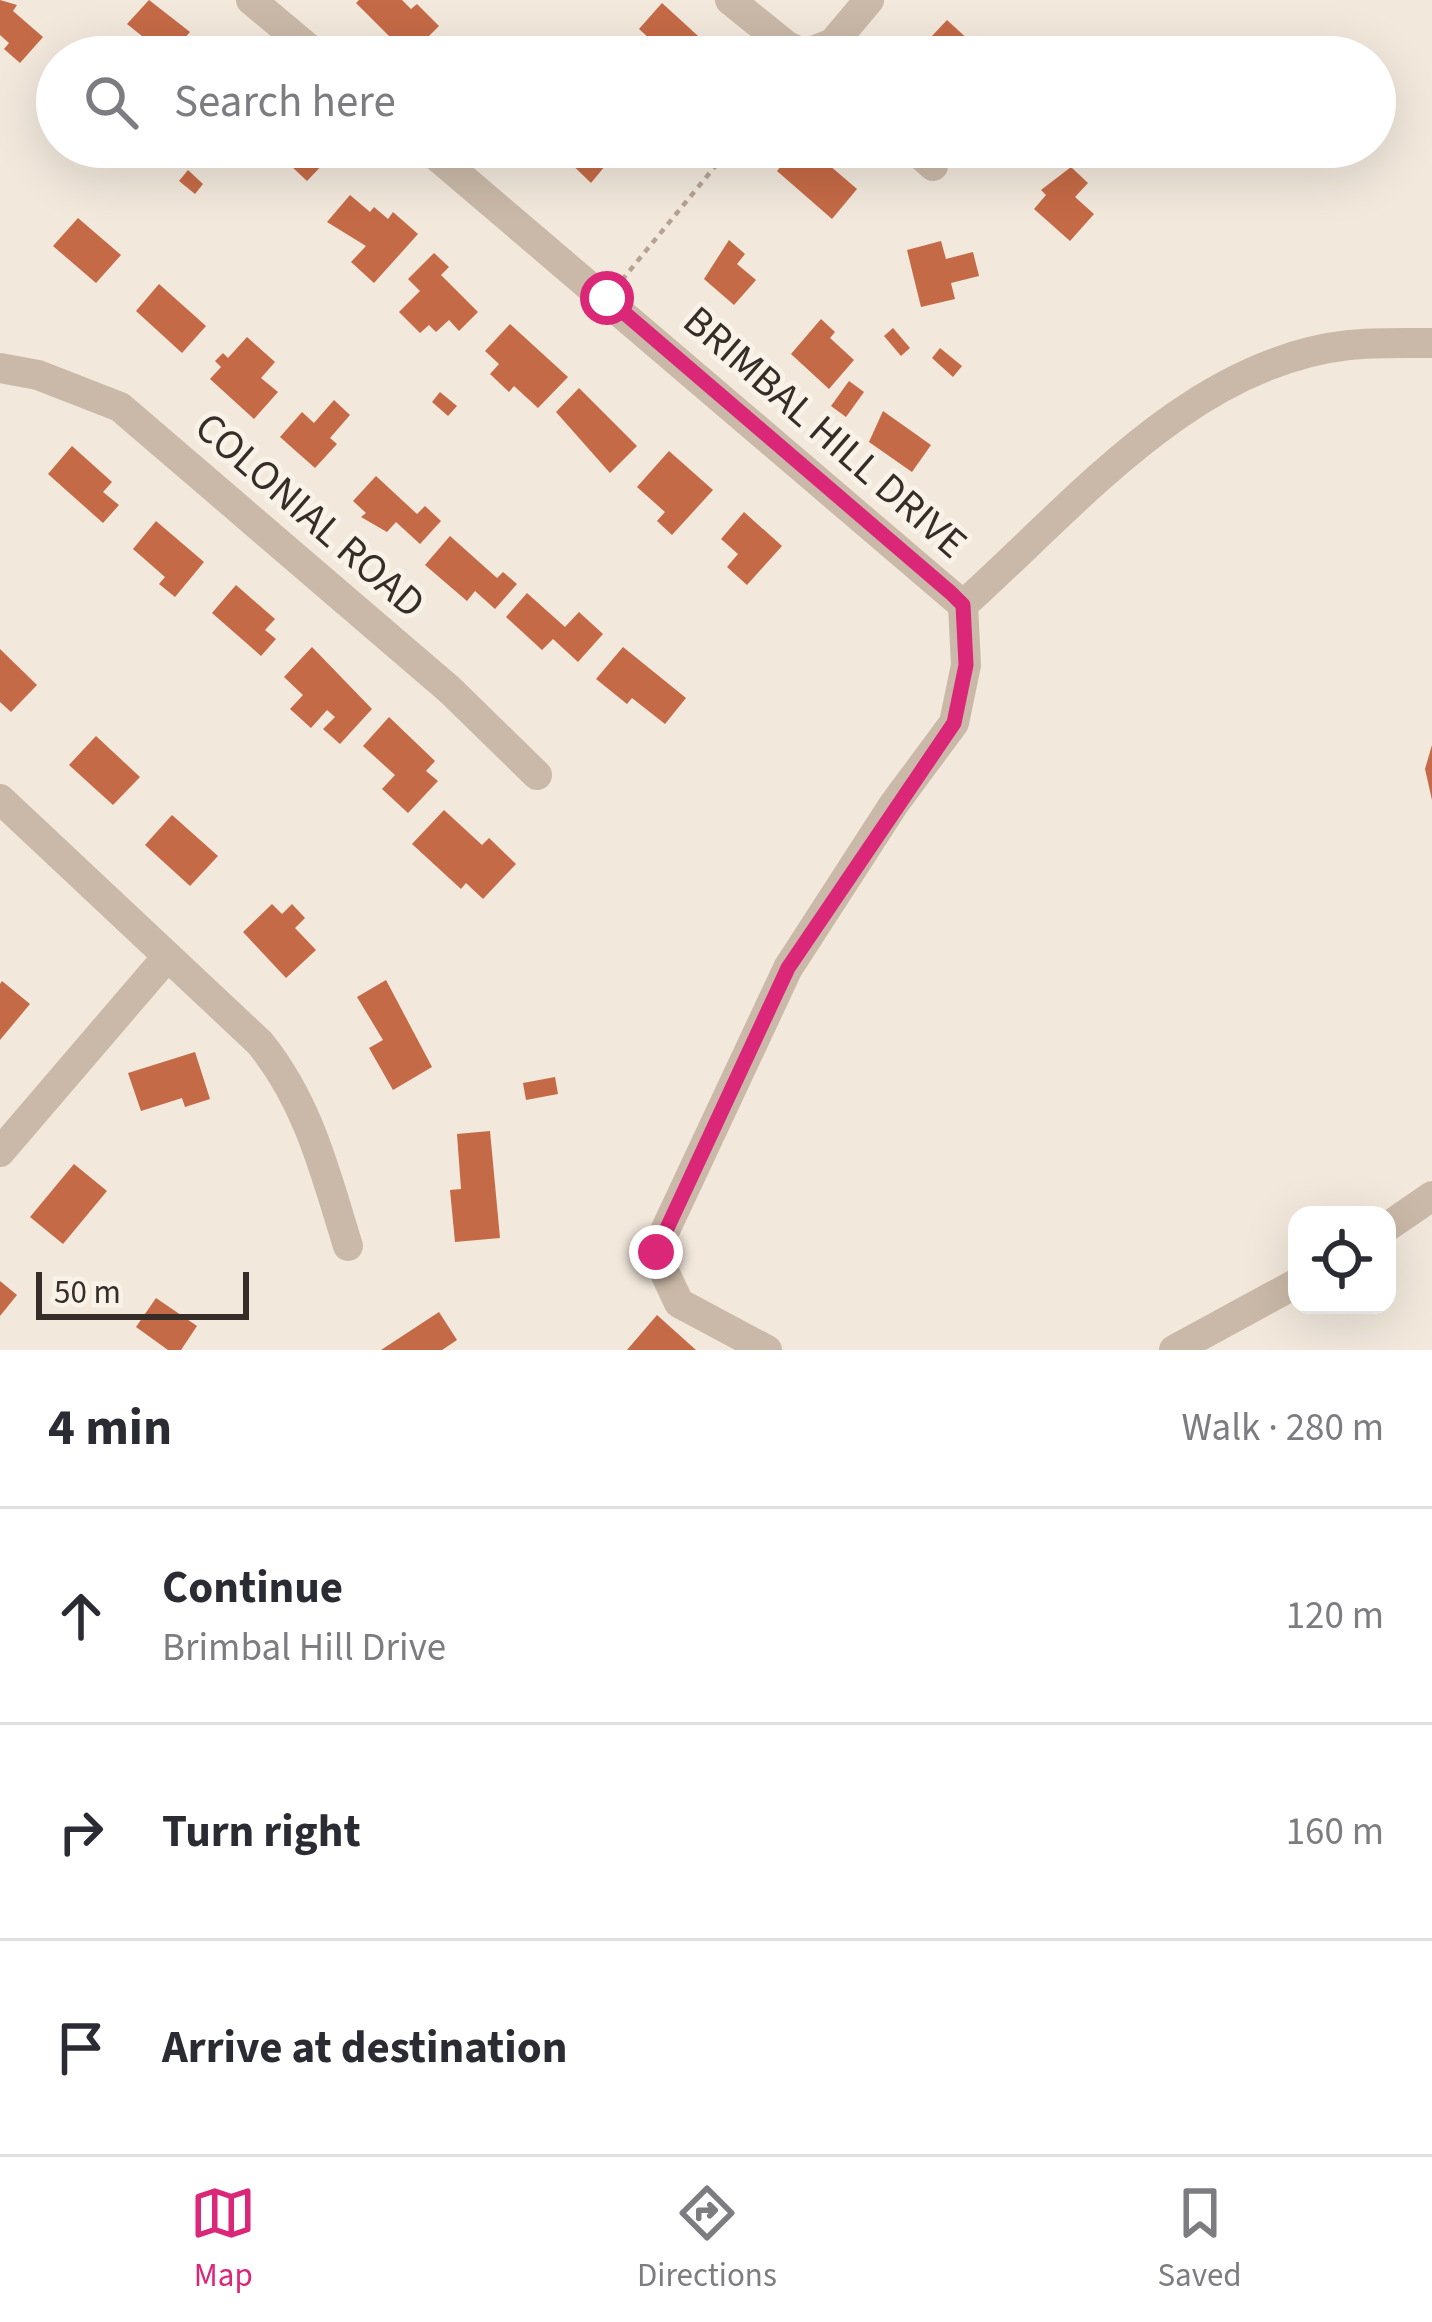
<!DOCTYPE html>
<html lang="en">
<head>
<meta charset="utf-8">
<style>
  :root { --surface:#fff; --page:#f7f7f7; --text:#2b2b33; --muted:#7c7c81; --line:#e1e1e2; --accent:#db2777 }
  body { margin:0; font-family:"Source Sans 3",sans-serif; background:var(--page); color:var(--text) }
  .controls { position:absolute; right:36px; bottom:36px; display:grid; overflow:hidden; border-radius:24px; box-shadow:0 12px 48px #0002 }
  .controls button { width:108px; height:108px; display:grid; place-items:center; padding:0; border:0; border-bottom:3px solid var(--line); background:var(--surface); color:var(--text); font:60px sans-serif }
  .scale { position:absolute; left:36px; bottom:30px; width:213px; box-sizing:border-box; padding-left:12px; border:6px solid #362d28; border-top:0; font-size:33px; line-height:42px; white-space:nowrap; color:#362d28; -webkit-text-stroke:9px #f9f2e8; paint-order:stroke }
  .stop { position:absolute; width:36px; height:36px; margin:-27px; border:9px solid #db2777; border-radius:50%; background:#fff }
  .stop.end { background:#db2777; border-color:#fff; box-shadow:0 3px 12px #0008 }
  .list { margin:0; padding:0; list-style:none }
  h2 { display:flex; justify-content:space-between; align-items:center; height:156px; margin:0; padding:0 48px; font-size:51px }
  h2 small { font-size:39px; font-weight:400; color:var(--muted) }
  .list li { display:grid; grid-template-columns:78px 1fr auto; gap:36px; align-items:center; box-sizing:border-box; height:216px; padding:0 48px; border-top:3px solid var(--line) }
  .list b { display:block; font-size:45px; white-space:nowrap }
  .list p { margin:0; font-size:39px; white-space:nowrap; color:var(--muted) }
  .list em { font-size:39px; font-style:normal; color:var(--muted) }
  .icon { flex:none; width:66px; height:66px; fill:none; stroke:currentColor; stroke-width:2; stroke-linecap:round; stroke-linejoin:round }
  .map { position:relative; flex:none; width:1432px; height:1350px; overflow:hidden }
  .search { position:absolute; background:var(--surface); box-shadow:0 12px 48px #0002; left:36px; right:36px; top:36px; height:132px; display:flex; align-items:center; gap:30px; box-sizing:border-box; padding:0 42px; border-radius:66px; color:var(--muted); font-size:45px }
  .sheet { height:804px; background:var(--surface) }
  nav { display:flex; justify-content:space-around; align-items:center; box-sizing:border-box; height:168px; border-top:3px solid var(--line); background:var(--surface); font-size:33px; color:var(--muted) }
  nav a { display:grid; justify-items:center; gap:6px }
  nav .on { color:var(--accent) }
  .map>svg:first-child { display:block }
  .building { fill:#c56a46 }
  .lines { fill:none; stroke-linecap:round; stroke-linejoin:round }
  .path { stroke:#b6a392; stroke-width:4.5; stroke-dasharray:6 6; stroke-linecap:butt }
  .minor { stroke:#cab9a8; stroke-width:30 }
  .route { stroke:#db2777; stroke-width:15 }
  .labels { text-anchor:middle; stroke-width:10; stroke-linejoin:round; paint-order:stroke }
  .street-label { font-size:42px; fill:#362d28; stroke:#f9f2e8 }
</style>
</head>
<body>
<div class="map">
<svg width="1432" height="1350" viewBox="0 0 1432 1350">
  <rect width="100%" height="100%" fill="#f2e8dc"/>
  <g class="building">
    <path d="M0,0L17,5L13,11L43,37L20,63L4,49L9,43L0,35Z"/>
    <path d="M149,0L190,32L168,57L127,24Z"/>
    <path d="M359,0H402L411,9L417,4L439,26L409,56L356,3Z"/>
    <path d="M662,3L721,57H650L659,47L639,29Z"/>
    <path d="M947,20L983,53L979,57H924L918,51Z"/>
    <path d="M271,147H320L330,157L307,181Z"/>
    <path d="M554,147H595L610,160L591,183Z"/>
    <path d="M797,147H808L857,189L832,219L777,171Z"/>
    <path d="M1071,167L1088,183L1075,197L1094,214L1070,241L1034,209L1046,195L1041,190Z"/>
    <path d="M188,170L203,184L195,194L179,181Z"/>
    <path d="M350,195L370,212L374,207L388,219L393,212L418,234L374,283L351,262L366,246L327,222Z"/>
    <path d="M78,218L121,255L96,283L53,246Z"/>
    <path d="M729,240L745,254L737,264L756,280L734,305L704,279Z"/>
    <path d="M941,241L946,259L973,252L979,276L951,283L955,299L921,307L907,250Z"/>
    <path d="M434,253L449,267L441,275L478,312L459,331L449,320L436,332L429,325L420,333L399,312L420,291L408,279Z"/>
    <path d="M159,284L206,326L182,353L136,311Z"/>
    <path d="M821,319L835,332L830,338L854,360L829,389L791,354Z"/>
    <path d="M510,324L568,377L538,408L514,386L509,392L490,374L499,364L485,351Z"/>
    <path d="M893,328L910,348L901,356L884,336Z"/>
    <path d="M247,337L275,362L261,378L278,392L254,419L210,379L221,367L215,361L223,353L228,358Z"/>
    <path d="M940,348L962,366L953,377L932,358Z"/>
    <path d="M849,381L864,392L846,417L831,406Z"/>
    <path d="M579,388L637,446L610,473L556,412Z"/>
    <path d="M440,392L457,406L448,416L432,402Z"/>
    <path d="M334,400L350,415L330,438L337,444L315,468L280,437L302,412L314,423Z"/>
    <path d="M883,411L931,445L912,472L869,442Z"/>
    <path d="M72,446L112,482L103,492L119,505L103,523L48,474Z"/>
    <path d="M669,451L713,490L672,535L657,521L665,512L637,487Z"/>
    <path d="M376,476L417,514L425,506L441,521L420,544L396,522L387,532L361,517L366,513L353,501Z"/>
    <path d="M744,512L782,546L747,585L727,567L738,554L721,539Z"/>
    <path d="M156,521L204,562L175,597L159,584L165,577L133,549Z"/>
    <path d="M450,536L497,578L503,572L517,584L495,609L475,591L467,601L425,565Z"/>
    <path d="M236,585L275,619L265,630L276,639L261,656L212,613Z"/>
    <path d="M527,593L565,627L579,612L603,634L578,662L553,639L542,650L506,617Z"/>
    <path d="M312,647L372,709L340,744L323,729L335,717L327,710L311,728L290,709L303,695L284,677Z"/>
    <path d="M623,647L686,698L665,724L632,698L627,704L596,679Z"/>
    <path d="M0,649L37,685L11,712L0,702Z"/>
    <path d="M389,717L435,761L426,771L438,781L408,813L382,789L395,775L363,746Z"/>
    <path d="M96,736L140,777L113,805L69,765Z"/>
    <path d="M1432,745V800L1425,769Z"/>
    <path d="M444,810L482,845L489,838L516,864L483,899L466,883L461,889L412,844Z"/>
    <path d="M172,815L218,856L190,886L145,845Z"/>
    <path d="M272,904L282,914L292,904L305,918L295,928L316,950L286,978L243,932Z"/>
    <path d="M386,980L432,1067L393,1090L369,1048L383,1040L357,997Z"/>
    <path d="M2,981L30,1004L0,1040V984Z"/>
    <path d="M195,1052L210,1099L185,1107L182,1098L141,1111L128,1073Z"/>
    <path d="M555,1077L558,1094L526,1100L523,1083Z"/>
    <path d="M490,1131L500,1238L455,1242L450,1190L461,1189L457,1134Z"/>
    <path d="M74,1164L107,1191L63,1244L30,1217Z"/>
    <path d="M0,1281L17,1295L0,1316Z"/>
    <path d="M156,1298L197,1326L181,1350H168L136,1327Z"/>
    <path d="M439,1312L457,1340L442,1350H381Z"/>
    <path d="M657,1315L696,1350H627Z"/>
  </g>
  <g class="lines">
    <path class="path" d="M622,280L731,147"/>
    <g class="minor">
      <path d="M251,0L319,57"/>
      <path d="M730,0L787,46L813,57"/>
      <path d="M808,53L833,43L869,0"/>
      <path d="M426,147L963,605C1074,506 1191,362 1349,345C1376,342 1404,343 1432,343"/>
      <path d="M912,147L933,166"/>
      <path d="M0,368L38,375L120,407L450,690L537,775"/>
      <path d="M0,799L260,1043C309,1104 325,1172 348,1246"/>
      <path d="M0,1152L167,957"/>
      <path d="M1387,1227L1432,1196"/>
      <path d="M767,1350L679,1303L655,1252L788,968L894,804L954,723L966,665L963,605"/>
      <path d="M1174,1350L1297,1283"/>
    </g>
  </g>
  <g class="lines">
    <path class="route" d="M607,298L951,593L963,605L966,665L954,723L788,968L656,1252"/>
  </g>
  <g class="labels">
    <g class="street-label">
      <text transform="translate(826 431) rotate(41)" y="15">BRIMBAL HILL DRIVE</text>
      <text transform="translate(311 514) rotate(41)" y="15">COLONIAL ROAD</text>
    </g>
  </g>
</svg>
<div class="controls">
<button><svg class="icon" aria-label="locate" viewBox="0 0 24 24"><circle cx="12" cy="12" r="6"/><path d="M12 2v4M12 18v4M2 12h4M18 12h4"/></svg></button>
</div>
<div class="scale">50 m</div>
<div class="stop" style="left:607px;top:298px"></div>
<div class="stop end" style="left:656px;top:1252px"></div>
<div class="search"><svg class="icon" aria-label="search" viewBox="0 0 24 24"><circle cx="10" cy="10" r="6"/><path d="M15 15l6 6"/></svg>Search here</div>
</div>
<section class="sheet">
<h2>4 min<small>Walk · 280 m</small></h2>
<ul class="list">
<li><svg class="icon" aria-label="ahead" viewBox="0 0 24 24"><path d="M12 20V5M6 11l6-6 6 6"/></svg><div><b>Continue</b><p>Brimbal Hill Drive</p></div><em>120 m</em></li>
<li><svg class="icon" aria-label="right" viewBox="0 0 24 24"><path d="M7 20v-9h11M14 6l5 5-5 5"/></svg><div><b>Turn right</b></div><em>160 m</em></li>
<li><svg class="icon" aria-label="arrive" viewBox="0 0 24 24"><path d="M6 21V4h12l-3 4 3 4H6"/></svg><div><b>Arrive at destination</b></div></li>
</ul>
</section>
<nav>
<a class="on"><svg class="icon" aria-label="map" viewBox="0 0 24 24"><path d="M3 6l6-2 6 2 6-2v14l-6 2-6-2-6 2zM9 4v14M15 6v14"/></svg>Map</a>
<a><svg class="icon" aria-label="directions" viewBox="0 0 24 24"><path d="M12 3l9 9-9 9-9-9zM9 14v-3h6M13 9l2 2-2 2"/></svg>Directions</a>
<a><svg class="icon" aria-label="saved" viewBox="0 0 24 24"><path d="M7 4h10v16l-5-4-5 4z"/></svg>Saved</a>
</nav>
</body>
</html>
